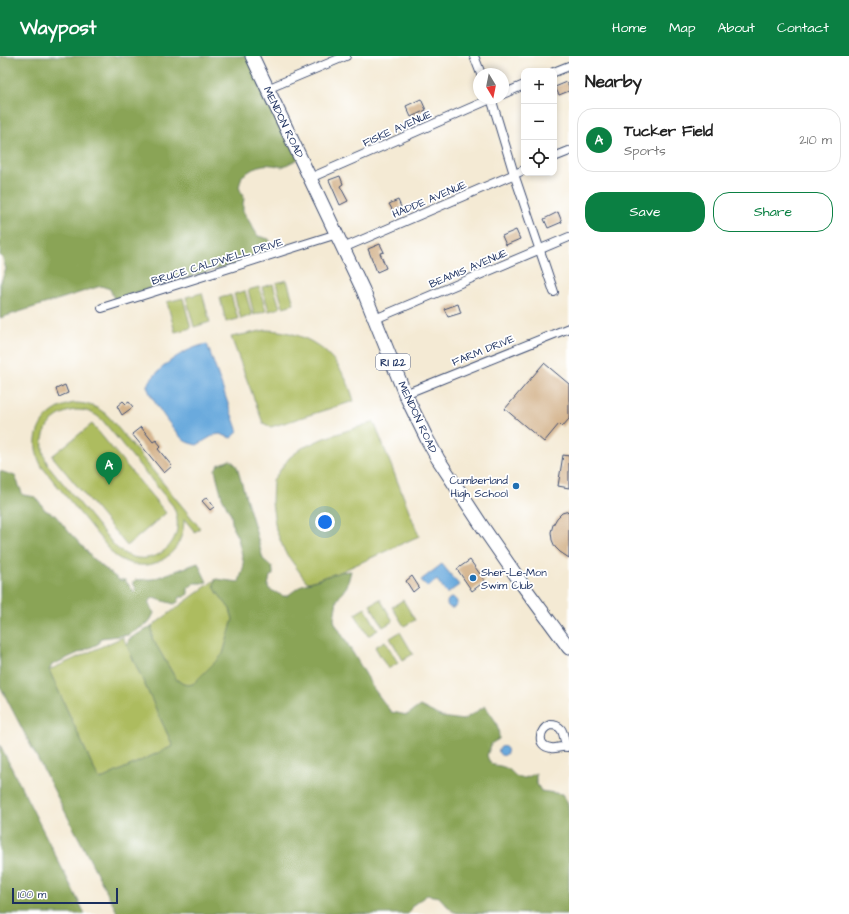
<!DOCTYPE html>
<html lang="en">
<head>
<meta charset="utf-8">
<style>
  :root { --surface:#fff; --page:#f6f6f6; --text:#222; --muted:#767676; --line:#e0e0e0; --accent:#0b8043 }
  body { margin:0; font-family:"Architects Daughter",sans-serif; background:var(--page); color:var(--text) }
  .controls { position:absolute; right:12px; top:12px; display:grid; overflow:hidden; border-radius:8px; box-shadow:0 2px 6px #0003 }
  .controls button { width:36px; height:36px; display:grid; place-items:center; padding:0; border:0; border-bottom:1px solid var(--line); background:var(--surface); color:var(--text); font:20px sans-serif }
  .compass { position:absolute; left:473px; top:12px; width:36px; height:36px; border-radius:50%; background:var(--surface); box-shadow:0 2px 6px #0003; rotate:170deg }
  .scale { position:absolute; left:12px; bottom:10px; width:106px; box-sizing:border-box; padding-left:4px; border:2px solid #1b2f5e; border-top:0; font-size:11px; line-height:14px; white-space:nowrap; color:#1b2f5e; -webkit-text-stroke:3px #fff; paint-order:stroke }
  .you { position:absolute; left:325px; top:466px; width:14px; height:14px; margin:-10px; border:3px solid #fff; border-radius:50%; background:#1a73e8; box-shadow:0 0 0 6px #1a73e833 }
  .badge { display:grid; place-items:center; width:26px; height:26px; border-radius:50%; background:var(--accent); color:#fff; font-size:13px; font-weight:700 }
  .pin { position:absolute; translate:-50% -33px; filter:drop-shadow(0 1px 2px #0008) }
  .pin::after { content:''; position:absolute; top:21px; width:14px; height:12px; background:inherit; clip-path:polygon(0 0,100% 0,50% 100%) }
  .list { margin:0; padding:0; list-style:none }
  h2 { display:flex; justify-content:space-between; align-items:center; height:52px; margin:0; padding:0 16px; font-size:17px }
  h2 small { font-size:13px; font-weight:400; color:var(--muted) }
  .list li { display:grid; grid-template-columns:26px 1fr auto; gap:12px; align-items:center; box-sizing:border-box; height:64px; margin:0 8px 8px; padding:0 8px; border:1px solid var(--line); border-radius:16px }
  .list b { display:block; font-size:15px; white-space:nowrap }
  .list p { margin:0; font-size:13px; white-space:nowrap; color:var(--muted) }
  .list em { font-size:13px; font-style:normal; color:var(--muted) }
  .actions { display:flex; gap:8px; padding:12px 16px }
  .actions a { flex:1; padding:9px 0; border:1px solid var(--accent); border-radius:16px; text-align:center; font-size:14px; color:var(--accent) }
  .actions .main { background:var(--accent); color:#fff }
  .icon { flex:none; width:22px; height:22px; fill:none; stroke:currentColor; stroke-width:2; stroke-linecap:round; stroke-linejoin:round }
  .map { position:relative; flex:none; width:569px; height:858px; overflow:hidden }
  header { display:flex; align-items:center; gap:24px; box-sizing:border-box; height:56px; padding:0 20px; background:var(--accent); color:#fff }
  header strong { font-size:19px }
  nav { display:flex; gap:22px; margin-inline-start:auto; font-size:14px }
  main { display:flex }
  aside { flex:1; background:var(--surface) }
  .map>svg:first-child { display:block }
  .green { fill:#adbc5f; stroke:#64765e; fill-rule:evenodd }
  .forest { fill:#8aa456; stroke:#526a5a }
  .water { fill:#6aaadd; stroke:#426c9e }
  .building { fill:#d4b48d }
  .lines { fill:none; stroke-linecap:round; stroke-linejoin:round }
  .street-casing { stroke:#3c4b70; stroke-width:10 }
  .primary-casing { stroke:#3c4b70; stroke-width:15 }
  .street { stroke:#fff; stroke-width:8 }
  .primary { stroke:#fff; stroke-width:13 }
  .poi-dot { fill:#1f6fb2; stroke:#fff; stroke-width:1.5 }
  .labels { text-anchor:middle; stroke-width:3.5; stroke-linejoin:round; paint-order:stroke }
  .shield { fill:#fff; stroke:#5f6d8e; stroke-width:1 }
  .shield-label { font-size:10px; font-weight:bold; fill:#1b2f5e }
  .street-label { font-size:11px; fill:#1b2f5e; stroke:#fff }
  .poi-label { font-size:11px; fill:#1b2f5e; stroke:#fff; text-anchor:end }
</style>
</head>
<body>
<header>
<strong>Waypost</strong>
<nav><a>Home</a><a>Map</a><a>About</a><a>Contact</a></nav>
</header>
<main>
<div class="map">
<svg width="569" height="858" viewBox="0 0 569 858">
  <rect width="100%" height="100%" fill="#fff"/>
  <filter id="ink" filterUnits="userSpaceOnUse"><feTurbulence type="fractalNoise" baseFrequency=".025" numOctaves="2"/><feDisplacementMap in="SourceGraphic" scale="8" xChannelSelector="R" yChannelSelector="G"/><feConvolveMatrix kernelMatrix="1 2 1 2 8 2 1 2 1" color-interpolation-filters="sRGB"/></filter>
  <filter id="wash" filterUnits="userSpaceOnUse"><feTurbulence type="fractalNoise" baseFrequency=".012" numOctaves="4" result="noise"/><feDisplacementMap in="SourceGraphic" scale="16" xChannelSelector="R" yChannelSelector="G"/><feGaussianBlur stdDeviation="0.9" result="paint"/><feColorMatrix in="noise" values="0 0 0 0 0 0 0 0 0 0 0 0 0 0 0 0 0 1.4 0 .05"/><feComposite in="paint" operator="in"/></filter>
  <g filter="url(#wash)">
    <rect width="100%" height="100%" fill="#f4ead4"/>
    <g class="green">
      <path d="M287,224L294,248L283,251L276,227Z"/>
      <path d="M273,228L280,252L269,255L262,231Z"/>
      <path d="M259,231L266,255L254,259L248,234Z"/>
      <path d="M245,235L252,259L241,263L234,238Z"/>
      <path d="M202,237L210,266L194,271L186,241Z"/>
      <path d="M231,239L238,263L226,266L220,242Z"/>
      <path d="M183,242L191,272L175,276L167,246Z"/>
      <path d="M266,274C312,275 342,301 354,345L271,371L263,367L231,281Z"/>
      <path d="M74,347C88,347 99,351 109,361L200,472L195,476L184,463C184,502 146,523 114,499L42,411C26,382 42,353 74,347ZM75,354C87,354 95,357 103,365L173,450C192,490 143,521 114,489L48,409C35,383 47,358 75,354Z"/>
      <path d="M374,366L419,480L340,516L309,526L306,525L285,496L276,474L272,447L273,424L289,402L302,392L324,382Z"/>
      <path d="M92,368L166,457L127,490L52,400Z"/>
      <path d="M216,523L214,529L217,536L230,553L233,563L223,598L193,628L188,629L183,628L176,623L152,582V570Z"/>
      <path d="M380,543L393,565L383,571L370,549Z"/>
      <path d="M403,544L415,564L404,570L392,551Z"/>
      <path d="M365,552L378,574L368,580L355,558Z"/>
      <path d="M400,576L413,598L403,604L390,582Z"/>
      <path d="M123,581L173,690L99,724L49,614Z"/>
      <path d="M385,585L398,607L388,613L375,591Z"/>
    </g>
    <g class="forest">
      <path d="M0,0H252L300,102L282,111C262,106 259,109 242,120L239,131L244,143L243,148V155L258,180L269,183L275,196L114,243L110,233L101,230L0,262V228L6,213L2,201L0,200Z"/>
      <path d="M230,404L235,408L237,411L255,472L263,503L272,511L273,515V519L270,520L268,530L269,533L283,540H287L302,529L340,516L351,515L347,530L337,544L334,563L335,567L371,627V629L391,656L407,659L420,650L442,661L463,664L485,650C494,663 499,667 499,683L492,687L487,699C491,713 496,707 506,712C510,713 512,717 516,720C522,725 530,720 536,717V726L541,735L562,738L568,748L569,759V858L457,857L452,855L439,841L427,839L413,849L408,858H118L0,630V415L15,420L23,439L36,441L45,454L55,459L69,476L85,493L92,502L119,524H125L134,536L136,535L133,526L135,524L153,523L198,507L207,526L202,527H195L188,532V538L184,541H180L178,546L174,548L153,542L148,546L154,557L149,567L128,579L101,582L98,588L52,609L49,614L99,724L173,690L127,590L129,583L152,570V582L176,623L183,628L188,629L193,628L223,598L233,563L230,553L217,536L214,529L216,523L239,526L244,509L238,482L233,473L231,459L222,441L215,414L218,409Z"/>
      <path d="M0,689L85,858H0Z"/>
    </g>
    <g class="water">
      <path d="M207,288L238,376L231,382L220,378L214,379L197,389C193,388 188,387 185,385C177,380 147,338 147,329C161,309 183,293 207,288Z"/>
      <path d="M442,508L459,529L448,537H446L437,524L427,531L421,524Z"/>
      <circle cx="452" cy="547" r="5"/>
      <circle cx="503" cy="695" r="4.5"/>
    </g>
    <g id="blocks">
      <g class="building">
        <path d="M567,26L569,31V35L559,39L555,31Z"/>
        <path d="M421,43L426,54L411,61L406,50Z"/>
        <path d="M340,120L343,128L340,130L348,145L340,149L329,124Z"/>
        <path d="M398,144L401,151L393,155L389,148Z"/>
        <path d="M558,156L562,166L548,172L544,163Z"/>
        <path d="M516,174L520,183L506,189L502,180Z"/>
        <path d="M380,188L384,196L380,197L386,212L377,216L368,193Z"/>
        <path d="M458,248L461,257L448,261L444,253Z"/>
        <path d="M544,307L569,328V363L562,371L559,368L544,386L505,353Z"/>
        <path d="M65,329L68,337L59,341L56,333Z"/>
        <path d="M123,345L126,348L129,346L133,351L122,359L117,350Z"/>
        <path d="M141,371L153,386L156,384L161,390L158,393L172,410L164,417L132,378Z"/>
        <path d="M563,399L569,400V432L558,430Z"/>
        <path d="M207,441L214,451L210,454L202,445Z"/>
        <path d="M569,455V502L560,496L555,491L552,484L551,476L553,469L557,462L562,457Z"/>
        <path d="M470,504L485,525L472,535L457,513Z"/>
        <path d="M412,520L419,531L413,536L406,525Z"/>
      </g>
    </g>
  </g>
  <g filter="url(#ink)">
    <use href="#blocks" fill-opacity="0" stroke="#3c4b70" stroke-width="1"/>
    <g class="lines">
      <g class="street-casing">
        <g id="street">
          <path d="M474,0L481,18"/>
          <path d="M554,16L569,10"/>
          <path d="M267,33L346,0"/>
          <path d="M503,38L524,29"/>
          <path d="M491,42L514,118L554,236"/>
          <path d="M554,101L569,95"/>
          <path d="M310,122L493,42"/>
          <path d="M343,192L524,114"/>
          <path d="M102,252L337,178"/>
          <path d="M375,263L569,181"/>
          <path d="M405,338L569,272"/>
          <path d="M550,669C566,669 562,681 567,691C561,690 556,693 551,692C536,690 539,673 550,669Z"/>
        </g>
      </g>
      <g class="primary-casing">
        <path id="primary" d="M252,0L363,234L405,338L427,383L438,403L484,473L522,528L569,592"/>
      </g>
      <use href="#street" class="street"/>
      <use href="#primary" class="primary"/>
    </g>
  </g>
  <g class="poi-dot">
    <circle cx="516" cy="430" r="4"/>
    <circle cx="473" cy="522" r="4"/>
  </g>
  <g class="labels">
    <rect class="shield" x="376" y="298" width="34" height="16" rx="3"/>
    <g class="shield-label">
      <text x="393" y="310">RI 122</text>
    </g>
    <g class="street-label">
      <text transform="translate(284 66) rotate(64)" y="4">MENDON ROAD</text>
      <text transform="translate(397 72) rotate(-24)" y="4">FISKE AVENUE</text>
      <text transform="translate(429 143) rotate(-23)" y="4">HADDE AVENUE</text>
      <text transform="translate(217 205) rotate(-17)" y="4">BRUCE CALDWELL DRIVE</text>
      <text transform="translate(468 212) rotate(-23)" y="4">BEAMIS AVENUE</text>
      <text transform="translate(483 294) rotate(-22)" y="4">FARM DRIVE</text>
      <text transform="translate(418 361) rotate(65)" y="4">MENDON ROAD</text>
    </g>
    <g class="poi-label">
      <text x="508" y="428">Cumberland<tspan x="508" dy="13">High School</tspan></text>
      <text x="481" y="520" text-anchor="start">Sher-Le-Mon<tspan x="481" dy="13">Swim Club</tspan></text>
    </g>
  </g>
</svg>
<div class="controls">
<button>+</button>
<button>−</button>
<button><svg class="icon" aria-label="locate" viewBox="0 0 24 24"><circle cx="12" cy="12" r="6"/><path d="M12 2v4M12 18v4M2 12h4M18 12h4"/></svg></button>
</div>
<svg class="compass" viewBox="-18 -18 36 36"><path d="M0-13l5 13h-10z" fill="#e53935"/><path d="M0 13l5-13h-10z" fill="#767676"/></svg>
<div class="scale">100 m</div>
<div class="you"></div>
<div class="pin badge" style="left:109px;top:429px">A</div>
</div>
<aside>
<h2>Nearby<small></small></h2>
<ul class="list">
<li><span class="badge">A</span><div><b>Tucker Field</b><p>Sports</p></div><em>210 m</em></li>
</ul>
<div class="actions"><a class="main">Save</a><a>Share</a></div>
</aside>
</main>
</body>
</html>
